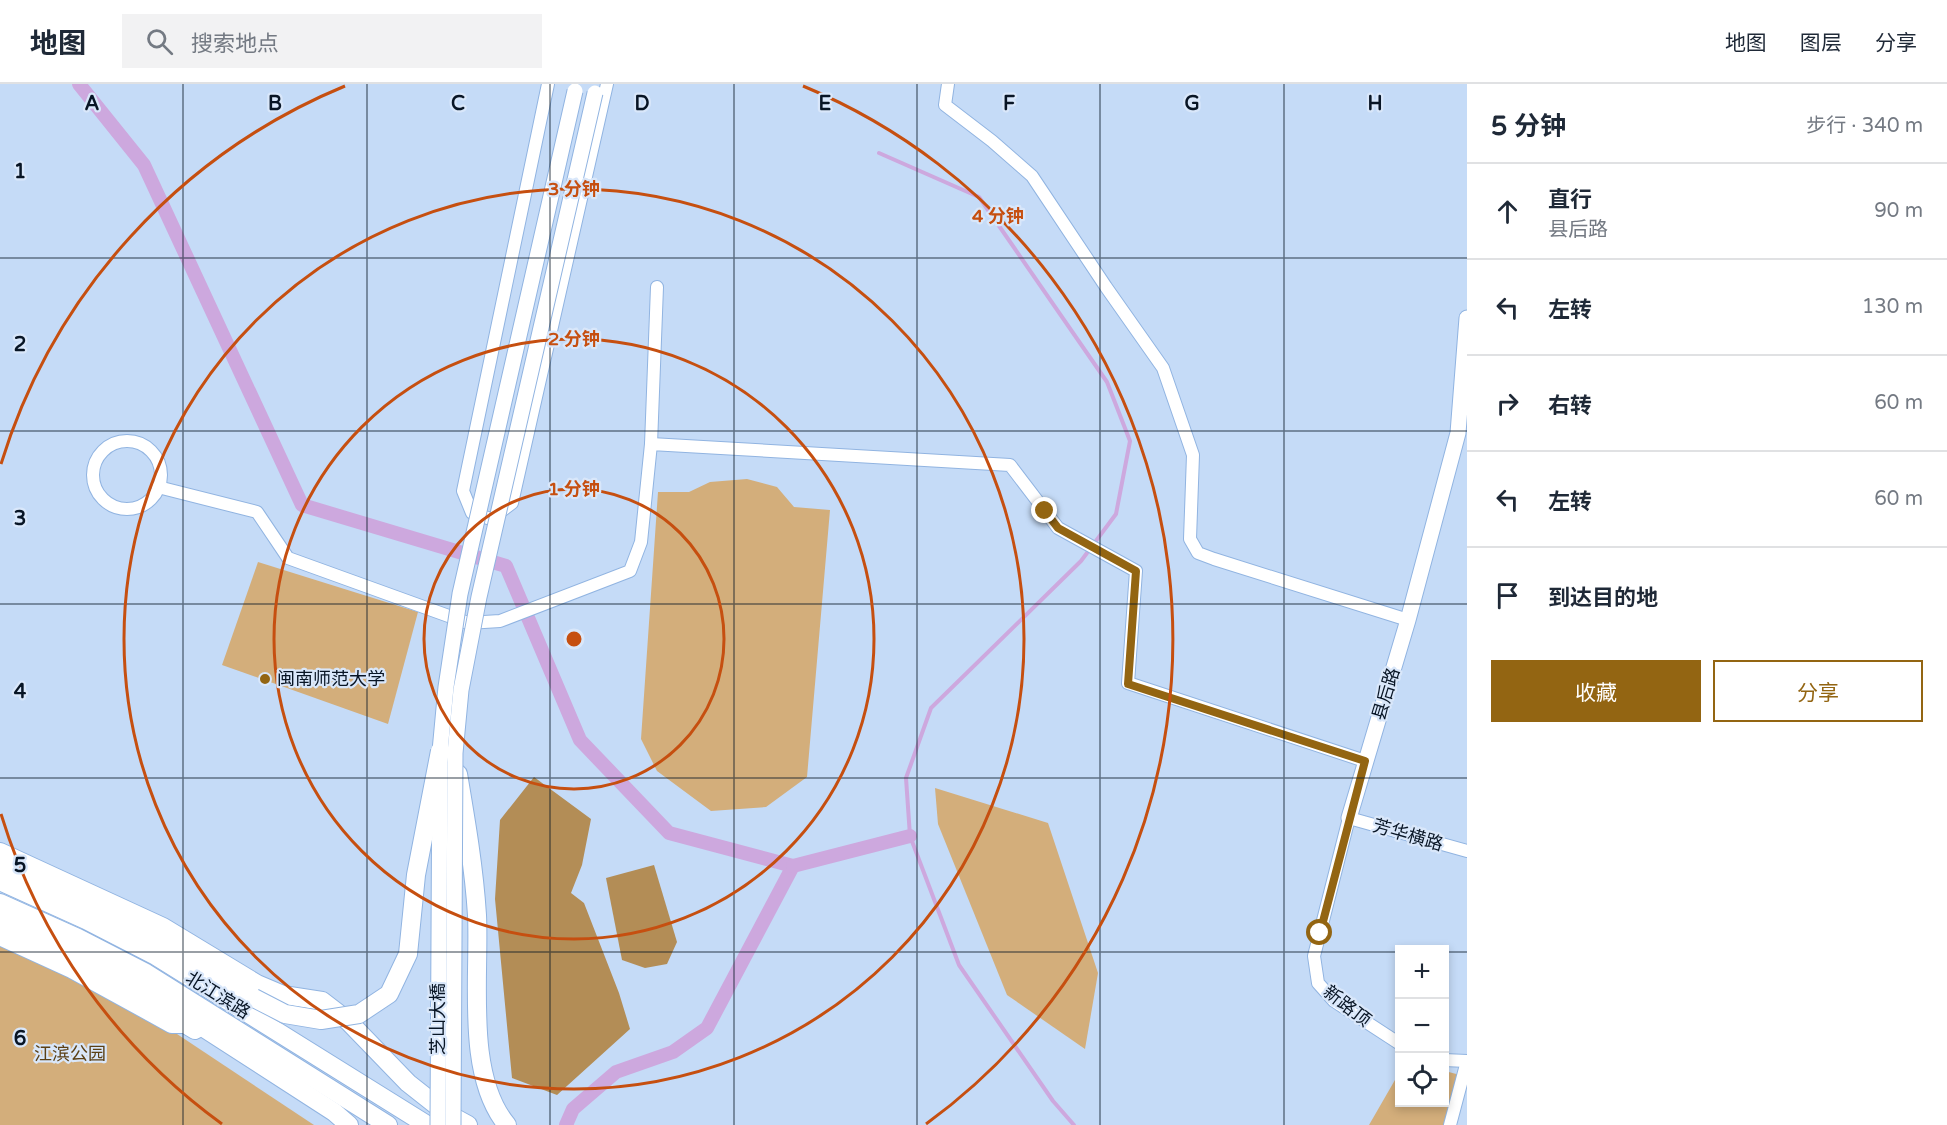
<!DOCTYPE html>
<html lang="zh">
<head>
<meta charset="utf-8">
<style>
  :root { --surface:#fff; --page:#f2f2f3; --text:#1f2937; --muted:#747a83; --line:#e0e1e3; --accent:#936512 }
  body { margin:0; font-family:"Varela Round","Noto Sans SC",sans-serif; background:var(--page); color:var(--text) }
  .controls { position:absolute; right:18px; bottom:18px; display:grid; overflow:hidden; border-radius:0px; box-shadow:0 3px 9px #0003 }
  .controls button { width:54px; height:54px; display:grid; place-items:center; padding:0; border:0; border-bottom:2px solid var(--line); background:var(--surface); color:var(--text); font:30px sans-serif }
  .stop { position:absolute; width:18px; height:18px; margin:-14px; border:4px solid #936512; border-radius:50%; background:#fff }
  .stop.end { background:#936512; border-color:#fff; box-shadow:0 2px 6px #0008 }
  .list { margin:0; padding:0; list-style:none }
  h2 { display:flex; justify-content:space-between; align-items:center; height:78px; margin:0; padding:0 24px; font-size:26px }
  h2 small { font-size:20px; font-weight:400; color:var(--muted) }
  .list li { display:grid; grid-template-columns:39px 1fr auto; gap:18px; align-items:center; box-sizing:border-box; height:96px; padding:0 24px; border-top:2px solid var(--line) }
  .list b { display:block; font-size:22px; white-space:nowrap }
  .list p { margin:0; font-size:20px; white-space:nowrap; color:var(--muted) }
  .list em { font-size:20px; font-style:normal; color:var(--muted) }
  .actions { display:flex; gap:12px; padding:18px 24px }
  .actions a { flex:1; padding:14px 0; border:2px solid var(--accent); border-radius:0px; text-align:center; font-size:21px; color:var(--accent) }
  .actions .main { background:var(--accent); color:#fff }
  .icon { flex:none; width:33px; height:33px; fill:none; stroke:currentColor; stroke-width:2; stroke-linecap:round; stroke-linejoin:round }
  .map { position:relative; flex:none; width:1467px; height:1041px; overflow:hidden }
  header { display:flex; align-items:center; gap:36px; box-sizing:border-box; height:84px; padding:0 30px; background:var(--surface); border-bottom:2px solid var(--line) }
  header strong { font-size:28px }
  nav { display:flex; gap:33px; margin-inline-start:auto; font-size:21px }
  .search { width:420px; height:54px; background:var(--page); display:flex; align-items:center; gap:15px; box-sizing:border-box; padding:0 21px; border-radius:0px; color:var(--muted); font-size:22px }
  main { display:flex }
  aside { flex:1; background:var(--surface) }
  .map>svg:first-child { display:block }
  .green { fill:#d3ae7b }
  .forest { fill:#b38d56 }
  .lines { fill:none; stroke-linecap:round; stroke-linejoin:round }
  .stream { stroke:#cda8de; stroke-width:4 }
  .canal { stroke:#cda8de; stroke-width:14 }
  .minor-casing { stroke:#91b4e1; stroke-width:14 }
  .tertiary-casing { stroke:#91b4e1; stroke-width:17 }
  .primary-casing { stroke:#91b4e1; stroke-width:20 }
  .minor { stroke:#fff; stroke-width:12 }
  .tertiary { stroke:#fff; stroke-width:15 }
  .primary { stroke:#fff; stroke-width:18 }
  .tertiary-bridge-casing { stroke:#91b4e1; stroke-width:17; stroke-linecap:butt }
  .primary-bridge-casing { stroke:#91b4e1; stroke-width:20; stroke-linecap:butt }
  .tertiary-bridge { stroke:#fff; stroke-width:15 }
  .primary-bridge { stroke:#fff; stroke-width:18 }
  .route { stroke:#936512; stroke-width:8 }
  .grid { fill:none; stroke:#081525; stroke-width:1.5; stroke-opacity:0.55 }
  .ring { fill:none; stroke:#c64f10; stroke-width:3 }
  .poi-dot { fill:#936512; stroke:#d9e7fa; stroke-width:2 }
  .labels { text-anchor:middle; stroke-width:4.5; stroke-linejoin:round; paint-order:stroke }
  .poi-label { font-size:18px; fill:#081525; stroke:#d9e7fa; text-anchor:start }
  .street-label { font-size:18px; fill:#081525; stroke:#d9e7fa }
  .park-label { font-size:18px; fill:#5b4015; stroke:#d9e7fa }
  .grid-label { font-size:20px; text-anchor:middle; font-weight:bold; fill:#081525; stroke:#d9e7fa; stroke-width:4.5; stroke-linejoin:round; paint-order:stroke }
  .centre { fill:#c64f10; stroke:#d9e7fa; stroke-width:3 }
  .ring-label { font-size:18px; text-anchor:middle; font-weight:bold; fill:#c64f10; stroke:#d9e7fa; stroke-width:4.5; stroke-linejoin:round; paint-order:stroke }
</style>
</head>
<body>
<header>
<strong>地图</strong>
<div class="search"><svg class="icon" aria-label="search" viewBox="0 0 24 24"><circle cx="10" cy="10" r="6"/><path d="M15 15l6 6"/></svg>搜索地点</div>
<nav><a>地图</a><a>图层</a><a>分享</a></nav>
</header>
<main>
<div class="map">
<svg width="1467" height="1041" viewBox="0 0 1467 1041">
  <rect width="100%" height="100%" fill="#c5dbf7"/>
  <g class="green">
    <path d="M747,395L777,403L794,423L830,426L807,693L766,723L711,727L657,687L641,655L658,408H689L710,398Z"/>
    <path d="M258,478L418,528L388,640L222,581Z"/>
    <path d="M935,704L1048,739L1098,889L1085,965L1007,911L938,740Z"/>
    <path d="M0,858L75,893L171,946L314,1041H0Z"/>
    <path d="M1445,987L1460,991L1444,1041H1369L1399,989L1400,1018H1444Z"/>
  </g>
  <g class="forest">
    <path d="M534,693L591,735L582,781L571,809L584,819L619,909L630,945L557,1011L512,994L495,815L500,736Z"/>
    <path d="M654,781L677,858L667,880L645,884L622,876L606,794Z"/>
  </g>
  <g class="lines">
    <path class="stream" d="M879,69L979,113L1107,298L1130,357L1116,430L1081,477L931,624L906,694L910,752L959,881L1053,1017L1074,1041"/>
    <g class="canal">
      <path d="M79,0L144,81L302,421L506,482L580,656L669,749L793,782L707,944L673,968L616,988L573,1025L566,1041"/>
      <path d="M793,782L910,752"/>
    </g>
    <g class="minor-casing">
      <g id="minor">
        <path d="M548,0L463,407L472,429L491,435L512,419L607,0"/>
        <path d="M948,0L945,21L992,57L1032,92L1106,203L1163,284L1193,371L1190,455L1198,469L1214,475L1408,536"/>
        <circle cx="127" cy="391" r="34"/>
        <path d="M651,360L657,203"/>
        <path d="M158,403L257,428L288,474L468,539L500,537L630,487L641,458L651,360L1010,381L1058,444L1136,487L1128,599L1365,677"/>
        <path d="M1400,960L1334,917L1318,899L1314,872L1349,734L1467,767"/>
        <path d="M1444,976L1467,977"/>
        <path d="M1450,1041L1467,977"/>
      </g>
    </g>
    <g class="tertiary-casing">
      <path id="tertiary" d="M1349,734L1408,536L1458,349L1467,234"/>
    </g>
    <g class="primary-casing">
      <g id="primary">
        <path d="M458,690C466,737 474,784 477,831C480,893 465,991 507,1041"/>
        <path d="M0,768L163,843L257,900L283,911L322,917L348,937L408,999L446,1029L468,1041"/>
        <path d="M0,783L115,834L168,863L254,914"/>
        <path d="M0,797L86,836L156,872L427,1041"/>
        <path d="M0,819L78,854L146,889L388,1041"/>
        <path d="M0,834L61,861L145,906L334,1028L349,1041"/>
        <path d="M0,852L72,885L172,940H185L195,946"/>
      </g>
    </g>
    <use href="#minor" class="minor"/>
    <use href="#tertiary" class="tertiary"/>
    <use href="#primary" class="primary"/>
    <g class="tertiary-bridge-casing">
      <g id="tertiary-bridge">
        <path d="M438,1041L440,667L446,603L460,510L575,7"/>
        <path d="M453,1041L455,669L461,606L479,513L595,9"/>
      </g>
    </g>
    <g class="primary-bridge-casing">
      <path id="primary-bridge" d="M254,914L285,930L321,936L359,930L389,910L408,870L416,791L440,667"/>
    </g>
    <use href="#tertiary-bridge" class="tertiary-bridge"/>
    <use href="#primary-bridge" class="primary-bridge"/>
  </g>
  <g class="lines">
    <path class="route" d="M1045,427L1058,444L1136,487L1128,600L1365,677L1320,849"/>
  </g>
  <path class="grid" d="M183,0V1041M367,0V1041M550,0V1041M734,0V1041M917,0V1041M1100,0V1041M1284,0V1041M0,174H1467M0,347H1467M0,520H1467M0,694H1467M0,868H1400M1444,868H1467"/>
  <g class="ring">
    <circle cx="574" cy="555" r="150"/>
    <circle cx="574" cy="555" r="300"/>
    <circle cx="574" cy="555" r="450"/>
    <path d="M222 1040A599 599 0 0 1 1 730M1 380A599 599 0 0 1 345 2M803 2A599 599 0 0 1 926 1040"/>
  </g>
  <circle class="poi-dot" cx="265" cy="595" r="6"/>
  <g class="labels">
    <g class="poi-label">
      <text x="277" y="601">闽南师范大学</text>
    </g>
    <g class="street-label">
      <text transform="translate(1386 610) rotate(-73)" y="6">县后路</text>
      <text transform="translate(1408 751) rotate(16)" y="6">芳华横路</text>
      <text transform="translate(218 911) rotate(32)" y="6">北江滨路</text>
      <text transform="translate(1347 922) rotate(38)" y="6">新路顶</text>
      <text transform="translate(438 935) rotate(-90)" y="6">芝山大橋</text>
    </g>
    <g class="park-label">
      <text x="70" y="976">江滨公园</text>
    </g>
  </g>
  <g class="grid-label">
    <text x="92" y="26">A</text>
    <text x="275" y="26">B</text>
    <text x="458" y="26">C</text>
    <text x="642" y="26">D</text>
    <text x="825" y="26">E</text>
    <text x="1009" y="26">F</text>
    <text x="1192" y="26">G</text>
    <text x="1375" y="26">H</text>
    <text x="20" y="94">1</text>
    <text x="20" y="267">2</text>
    <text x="20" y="441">3</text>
    <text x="20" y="614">4</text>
    <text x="20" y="788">5</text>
    <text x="20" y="961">6</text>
  </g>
  <circle cx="574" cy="555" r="9" class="centre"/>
  <g class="ring-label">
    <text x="574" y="111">3 分钟</text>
    <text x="998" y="138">4 分钟</text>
    <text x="574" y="261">2 分钟</text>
    <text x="574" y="411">1 分钟</text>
  </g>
</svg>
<div class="controls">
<button>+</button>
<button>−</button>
<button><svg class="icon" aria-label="locate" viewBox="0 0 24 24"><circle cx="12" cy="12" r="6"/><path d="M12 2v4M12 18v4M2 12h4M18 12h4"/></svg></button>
</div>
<div class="stop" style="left:1320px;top:849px"></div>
<div class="stop end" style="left:1045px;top:427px"></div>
</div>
<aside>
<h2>5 分钟<small>步行 · 340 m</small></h2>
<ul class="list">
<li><svg class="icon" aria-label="ahead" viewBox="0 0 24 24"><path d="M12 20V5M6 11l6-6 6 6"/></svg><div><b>直行</b><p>县后路</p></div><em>90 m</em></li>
<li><svg class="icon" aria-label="left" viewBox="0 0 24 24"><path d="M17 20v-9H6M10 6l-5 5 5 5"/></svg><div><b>左转</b></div><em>130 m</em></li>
<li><svg class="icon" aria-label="right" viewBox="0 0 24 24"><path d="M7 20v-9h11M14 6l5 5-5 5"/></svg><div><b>右转</b></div><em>60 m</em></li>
<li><svg class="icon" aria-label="left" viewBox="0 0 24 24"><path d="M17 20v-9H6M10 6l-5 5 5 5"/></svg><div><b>左转</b></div><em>60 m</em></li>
<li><svg class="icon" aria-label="arrive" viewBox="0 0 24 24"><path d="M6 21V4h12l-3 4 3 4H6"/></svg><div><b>到达目的地</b></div></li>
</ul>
<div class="actions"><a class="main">收藏</a><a>分享</a></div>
</aside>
</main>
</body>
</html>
